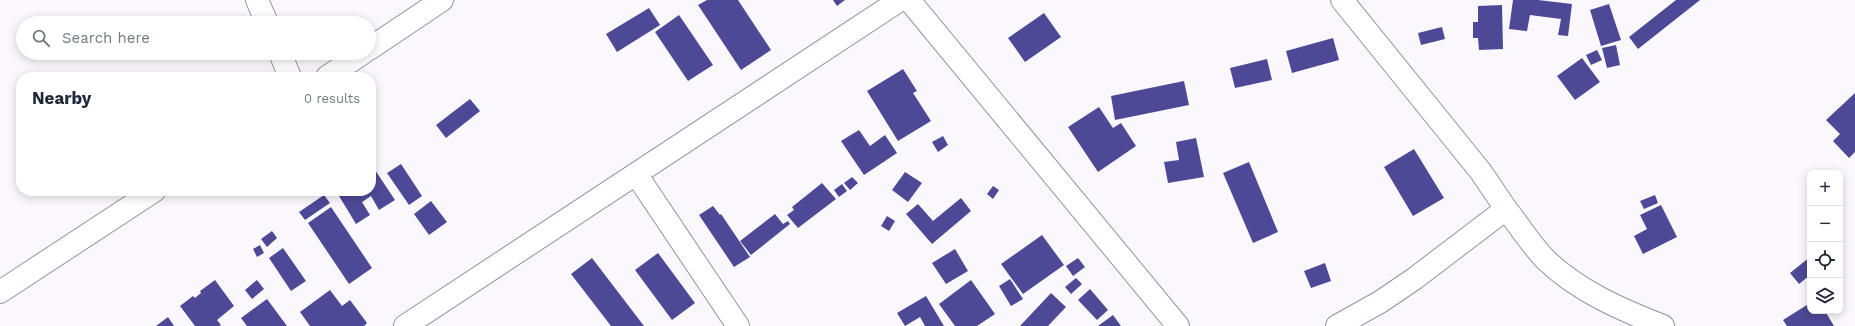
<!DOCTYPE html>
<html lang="en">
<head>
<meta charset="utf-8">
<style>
  :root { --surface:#fff; --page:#f6f6f7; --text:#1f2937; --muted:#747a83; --line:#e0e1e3 }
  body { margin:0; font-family:"Work Sans",sans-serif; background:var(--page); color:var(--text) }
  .controls { position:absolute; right:12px; bottom:12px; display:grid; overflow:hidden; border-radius:8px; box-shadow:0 2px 10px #0003 }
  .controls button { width:36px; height:36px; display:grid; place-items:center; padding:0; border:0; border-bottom:1px solid var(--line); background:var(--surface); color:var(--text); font:20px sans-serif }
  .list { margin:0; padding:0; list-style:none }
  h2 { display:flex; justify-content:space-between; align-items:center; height:52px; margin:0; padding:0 16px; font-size:17px }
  h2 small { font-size:13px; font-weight:400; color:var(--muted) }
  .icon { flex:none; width:22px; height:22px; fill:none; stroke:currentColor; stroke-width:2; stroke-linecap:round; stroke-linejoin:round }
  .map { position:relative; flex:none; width:1855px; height:326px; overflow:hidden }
  .search { position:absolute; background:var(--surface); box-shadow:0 2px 10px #0003; left:16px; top:16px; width:360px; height:44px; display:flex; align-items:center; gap:10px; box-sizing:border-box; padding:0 14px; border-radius:22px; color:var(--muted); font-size:15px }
  .panel { position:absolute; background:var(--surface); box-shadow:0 2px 10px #0003; left:16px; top:72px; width:360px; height:124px; border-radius:16px }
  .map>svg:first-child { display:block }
  .building { fill:#4e4996 }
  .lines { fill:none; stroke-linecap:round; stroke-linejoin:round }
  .street-casing { stroke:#9d8da4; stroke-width:24 }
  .secondary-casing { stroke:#9d8da4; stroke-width:24 }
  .street { stroke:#fff; stroke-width:22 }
  .secondary { stroke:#fff; stroke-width:22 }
</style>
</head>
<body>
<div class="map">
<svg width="1855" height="326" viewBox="0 0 1855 326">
  <rect width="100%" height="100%" fill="#fbf8fd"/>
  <g class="building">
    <path d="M707,0H738L771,50L741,70L698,5Z"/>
    <path d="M833,0H845L837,6Z"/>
    <path d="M1513,0H1538L1572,4L1568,36L1558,35L1561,19L1530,15L1527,31L1509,29Z"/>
    <path d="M1676,0H1700L1638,49L1629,37Z"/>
    <path d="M1609,4L1621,40L1601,46L1590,10Z"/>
    <path d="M1502,5L1503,49L1479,50L1478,38H1473V22H1478V6Z"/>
    <path d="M649,8L660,25L617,52L606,34Z"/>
    <path d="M1044,13L1061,37L1025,62L1008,38Z"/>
    <path d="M679,15L713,65L688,81L655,32Z"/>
    <path d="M1442,27L1445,39L1421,45L1418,33Z"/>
    <path d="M1333,38L1339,60L1292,73L1286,51Z"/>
    <path d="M1616,45L1620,65L1607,68L1602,48Z"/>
    <path d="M1597,50L1602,60L1591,65L1586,55Z"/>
    <path d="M1582,58L1600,82L1575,100L1557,76Z"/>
    <path d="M1267,59L1272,80L1235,88L1230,68Z"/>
    <path d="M903,69L917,91L913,93L931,121L898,141L867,91Z"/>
    <path d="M1184,81L1189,105L1115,120L1111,96Z"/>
    <path d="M1855,93V152L1849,158L1833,141L1840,134L1826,120Z"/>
    <path d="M470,99L480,111L446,138L436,125Z"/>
    <path d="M1099,107L1113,128L1121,123L1136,146L1098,172L1068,127Z"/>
    <path d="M859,130L870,146L885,135L897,153L864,175L841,141Z"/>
    <path d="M943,136L948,145L938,152L932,142Z"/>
    <path d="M1196,138L1204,177L1168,183L1164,162L1179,160L1176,142Z"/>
    <path d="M1414,149L1444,198L1413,216L1384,167Z"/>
    <path d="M1249,162L1278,232L1253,243L1223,173Z"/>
    <path d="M401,164L422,196L409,205L387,173Z"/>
    <path d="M373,167L395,200L379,210L371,196L362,202L370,215L356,224L336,191H371V168Z"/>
    <path d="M905,172L922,183L908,202L892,190Z"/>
    <path d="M852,177L858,183L850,190L844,183Z"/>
    <path d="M822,183L836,199L798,228L787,215L794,210L792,207Z"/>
    <path d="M842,184L847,191L839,197L834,190Z"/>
    <path d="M993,186L999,190L993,199L987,194Z"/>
    <path d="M324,195L330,203L305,220L299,212Z"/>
    <path d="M1655,195L1658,203L1644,209L1640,201Z"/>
    <path d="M961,198L971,211L932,244L906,214L918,204L933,221Z"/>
    <path d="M431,201L447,222L429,235L414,214Z"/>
    <path d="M1661,205L1677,237L1643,254L1634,236L1647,229L1640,215Z"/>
    <path d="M713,206L720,215L721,214L750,257L734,267L699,215Z"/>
    <path d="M331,207L372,268L349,284L308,223Z"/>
    <path d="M775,214L783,224L788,221L790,224L751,255L740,241Z"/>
    <path d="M887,216L895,221L889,231L881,226Z"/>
    <path d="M272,231L277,238L267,247L261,239Z"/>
    <path d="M1042,235L1064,265L1023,294L1001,264Z"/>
    <path d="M260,245L264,253L257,257L253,249Z"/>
    <path d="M283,248L306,281L291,291L269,258Z"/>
    <path d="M955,249L968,271L946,284L932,263Z"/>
    <path d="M658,253L695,303L672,320L635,270Z"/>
    <path d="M1810,257V275L1799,284L1790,273Z"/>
    <path d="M592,258L644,326H611L571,274Z"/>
    <path d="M1078,258L1085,267L1073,276L1066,266Z"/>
    <path d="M1325,263L1331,281L1311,288L1304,271Z"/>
    <path d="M1076,278L1082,284L1071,294L1065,287Z"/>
    <path d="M1010,279L1023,299L1011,306L999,286Z"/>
    <path d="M215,280L234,306L217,320L221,325L219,326H195L180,306L193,296L195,298L201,293L200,291Z"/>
    <path d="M257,280L264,289L252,299L245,290Z"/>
    <path d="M971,280L995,314L977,326H955L939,304Z"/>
    <path d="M1090,289L1108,310L1097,320L1078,300Z"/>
    <path d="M330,290L342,306L350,300L367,323L364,326H310L300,312Z"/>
    <path d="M1051,293L1066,307L1048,326H1020Z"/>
    <path d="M926,296L944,326H925L920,317L905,326L897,313Z"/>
    <path d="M267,299L287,326H247L241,318Z"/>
    <path d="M1810,303V311H1825L1834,326H1787L1783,320Z"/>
    <path d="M1113,315L1121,326H1098Z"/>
    <path d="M168,317L174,326H156Z"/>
  </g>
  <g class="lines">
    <g class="street-casing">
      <g id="street">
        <path d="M257,0L267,23"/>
        <path d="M909,0L1178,326"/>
        <path d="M280,53L290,77"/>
        <path d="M636,174L738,326"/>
        <path d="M1506,209C1519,225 1531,245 1546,260C1578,291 1622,310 1663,326"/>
        <path d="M405,326L900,0"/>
        <path d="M1337,326L1380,302L1414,279L1506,209L1481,172L1342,0"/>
      </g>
    </g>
    <g class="secondary-casing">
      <g id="secondary">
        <path d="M369,49L442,0"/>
        <path d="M327,77L363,53"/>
        <path d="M0,292L154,191"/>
      </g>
    </g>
    <use href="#street" class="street"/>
    <use href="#secondary" class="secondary"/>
  </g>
</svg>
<div class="controls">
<button>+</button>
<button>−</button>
<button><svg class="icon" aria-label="locate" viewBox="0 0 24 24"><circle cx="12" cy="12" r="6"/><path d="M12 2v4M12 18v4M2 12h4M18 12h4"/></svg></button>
<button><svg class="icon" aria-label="layers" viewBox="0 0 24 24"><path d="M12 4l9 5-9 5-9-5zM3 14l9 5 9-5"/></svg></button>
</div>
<div class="search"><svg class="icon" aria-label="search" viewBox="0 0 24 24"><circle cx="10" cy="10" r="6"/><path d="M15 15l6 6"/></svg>Search here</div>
<section class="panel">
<h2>Nearby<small>0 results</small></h2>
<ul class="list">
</ul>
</section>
</div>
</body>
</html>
